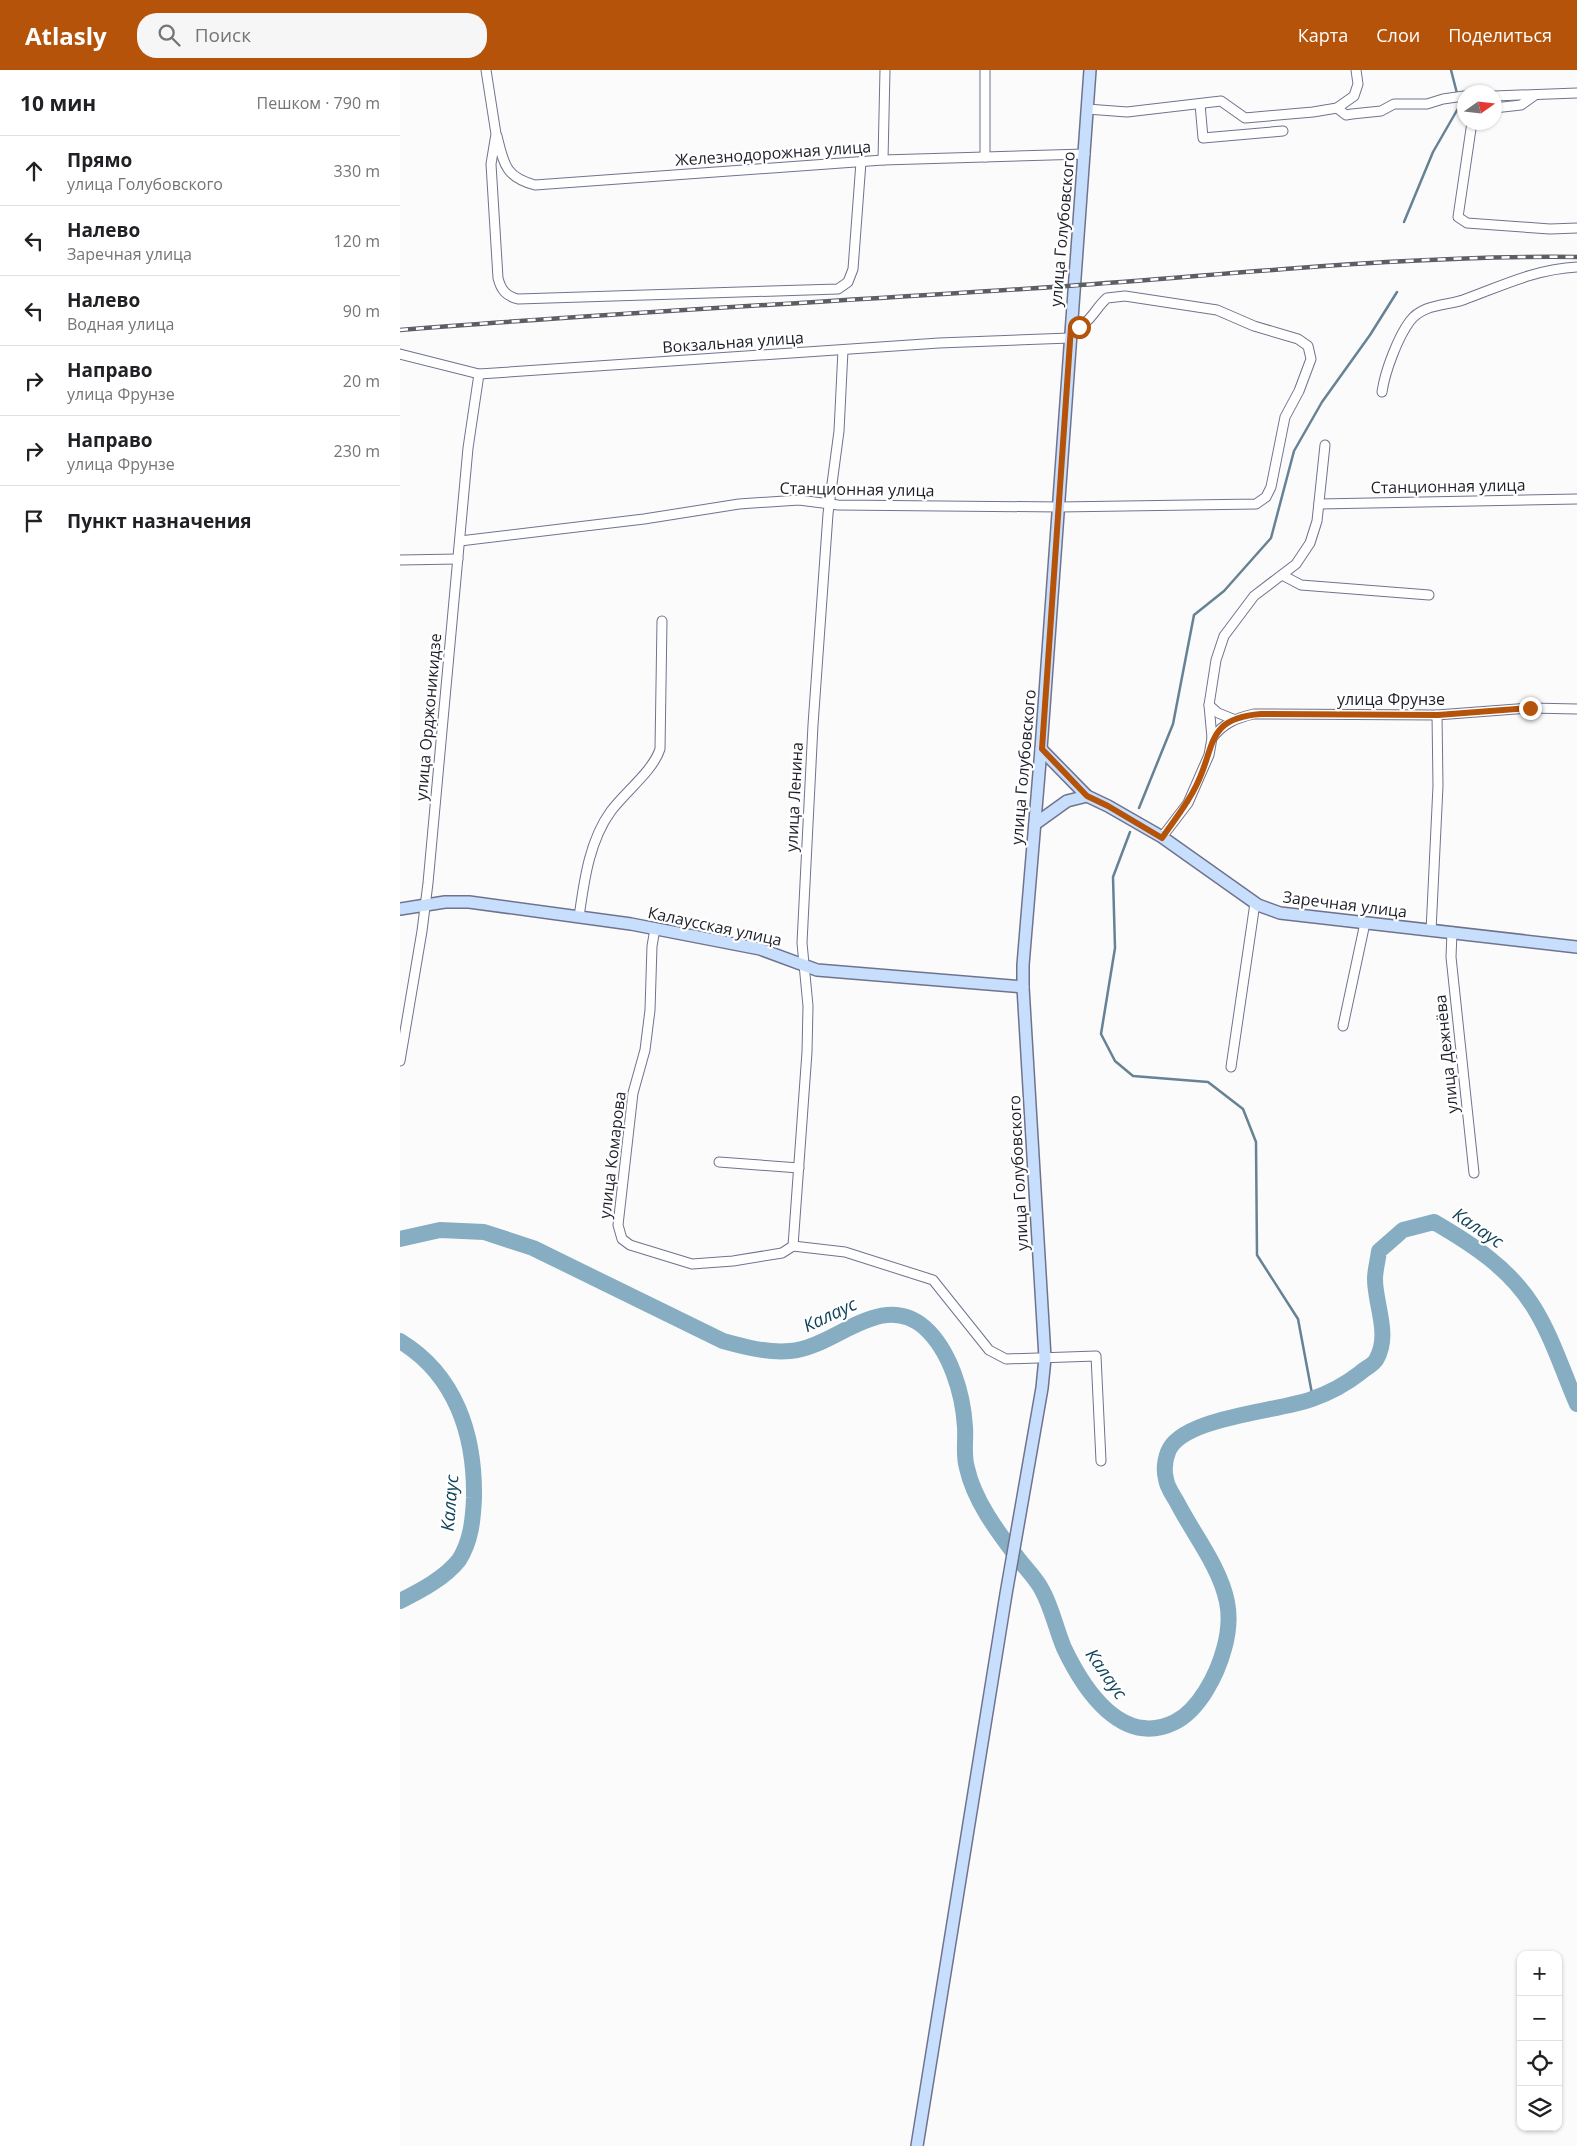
<!DOCTYPE html>
<html lang="ru">
<head>
<meta charset="utf-8">
<style>
  :root { --surface:#fff; --page:#f6f6f6; --text:#202124; --muted:#757577; --line:#e0e0e0; --accent:#b45309 }
  body { margin:0; font-family:"Open Sans",sans-serif; background:var(--page); color:var(--text) }
  .controls { position:absolute; right:15px; bottom:15px; display:grid; overflow:hidden; border-radius:10px; box-shadow:0 1px 4px #0004 }
  .controls button { width:45px; height:45px; display:grid; place-items:center; padding:0; border:0; border-bottom:1px solid var(--line); background:var(--surface); color:var(--text); font:25px sans-serif }
  .compass { position:absolute; left:1057px; top:15px; width:45px; height:45px; border-radius:50%; background:var(--surface); box-shadow:0 1px 4px #0004; rotate:76deg }
  .stop { position:absolute; width:15px; height:15px; margin:-11px; border:4px solid #b45309; border-radius:50%; background:#fff }
  .stop.end { background:#b45309; border-color:#fff; box-shadow:0 1px 5px #0008 }
  .list { margin:0; padding:0; list-style:none }
  h2 { display:flex; justify-content:space-between; align-items:center; height:65px; margin:0; padding:0 20px; font-size:21px }
  h2 small { font-size:16px; font-weight:400; color:var(--muted) }
  .list li { display:grid; grid-template-columns:32px 1fr auto; gap:15px; align-items:center; box-sizing:border-box; height:70px; padding:0 20px; border-top:1px solid var(--line) }
  .list b { display:block; font-size:19px; white-space:nowrap }
  .list p { margin:0; font-size:16px; white-space:nowrap; color:var(--muted) }
  .list em { font-size:16px; font-style:normal; color:var(--muted) }
  .icon { flex:none; width:28px; height:28px; fill:none; stroke:currentColor; stroke-width:2; stroke-linecap:round; stroke-linejoin:round }
  .map { position:relative; flex:none; width:1177px; height:2076px; overflow:hidden }
  header { display:flex; align-items:center; gap:30px; box-sizing:border-box; height:70px; padding:0 25px; background:var(--accent); color:#fff }
  header strong { font-size:24px }
  nav { display:flex; gap:28px; margin-inline-start:auto; font-size:18px }
  .search { width:350px; height:45px; background:var(--page); display:flex; align-items:center; gap:12px; box-sizing:border-box; padding:0 18px; border-radius:20px; color:var(--muted); font-size:19px }
  main { display:flex }
  aside { flex:1; background:var(--surface) }
  .map>svg:first-child { display:block }
  .lines { fill:none; stroke-linecap:round; stroke-linejoin:round }
  .stream { stroke:#668294; stroke-width:2.5 }
  .river { stroke:#86adc2; stroke-width:16 }
  .street-casing { stroke:#70738e; stroke-width:11 }
  .secondary-casing { stroke:#70738e; stroke-width:14 }
  .street { stroke:#fff; stroke-width:9 }
  .secondary { stroke:#c7dffd; stroke-width:11 }
  .rail-casing { stroke:#5c5e65; stroke-width:4.5 }
  .rail { stroke:#fff; stroke-width:2.5; stroke-dasharray:8; stroke-linecap:butt }
  .route { stroke:#b45309; stroke-width:6 }
  .labels { text-anchor:middle; stroke-width:4.5; stroke-linejoin:round; paint-order:stroke }
  .street-label { font-size:16px; fill:#1d1f29; stroke:#fff }
  .water-label { font-size:18px; font-style:italic; fill:#0e4359; stroke:#fff }
</style>
</head>
<body>
<header>
<strong>Atlasly</strong>
<div class="search"><svg class="icon" aria-label="search" viewBox="0 0 24 24"><circle cx="10" cy="10" r="6"/><path d="M15 15l6 6"/></svg>Поиск</div>
<nav><a>Карта</a><a>Слои</a><a>Поделиться</a></nav>
</header>
<main>
<aside>
<h2>10 мин<small>Пешком · 790 m</small></h2>
<ul class="list">
<li><svg class="icon" aria-label="ahead" viewBox="0 0 24 24"><path d="M12 20V5M6 11l6-6 6 6"/></svg><div><b>Прямо</b><p>улица Голубовского</p></div><em>330 m</em></li>
<li><svg class="icon" aria-label="left" viewBox="0 0 24 24"><path d="M17 20v-9H6M10 6l-5 5 5 5"/></svg><div><b>Налево</b><p>Заречная улица</p></div><em>120 m</em></li>
<li><svg class="icon" aria-label="left" viewBox="0 0 24 24"><path d="M17 20v-9H6M10 6l-5 5 5 5"/></svg><div><b>Налево</b><p>Водная улица</p></div><em>90 m</em></li>
<li><svg class="icon" aria-label="right" viewBox="0 0 24 24"><path d="M7 20v-9h11M14 6l5 5-5 5"/></svg><div><b>Направо</b><p>улица Фрунзе</p></div><em>20 m</em></li>
<li><svg class="icon" aria-label="right" viewBox="0 0 24 24"><path d="M7 20v-9h11M14 6l5 5-5 5"/></svg><div><b>Направо</b><p>улица Фрунзе</p></div><em>230 m</em></li>
<li><svg class="icon" aria-label="arrive" viewBox="0 0 24 24"><path d="M6 21V4h12l-3 4 3 4H6"/></svg><div><b>Пункт назначения</b></div></li>
</ul>
</aside>
<div class="map">
<svg width="1177" height="2076" viewBox="0 0 1177 2076">
  <rect width="100%" height="100%" fill="#fbfbfb"/>
  <g class="lines">
    <g class="stream">
      <path d="M1004,152L1033,82L1060,35L1051,0"/>
      <path d="M739,738L773,654L794,545L824,521L871,468L894,381L922,332L970,265L997,222"/>
      <path d="M730,762L713,807L715,878L701,964L715,991L733,1006L808,1012L843,1039L856,1072L857,1185L898,1249L913,1329"/>
    </g>
    <g class="river">
      <path d="M0,1169L40,1160L84,1162L133,1178L323,1271C345,1277 367,1283 390,1281C435,1278 480,1220 524,1257C550,1280 563,1323 565,1357C566,1370 563,1385 567,1398C574,1430 597,1461 617,1487C625,1498 636,1508 642,1520C652,1538 656,1559 664,1578C684,1620 722,1678 775,1652C799,1640 817,1605 824,1579C828,1565 830,1547 827,1532C820,1497 794,1465 778,1434C774,1426 767,1418 766,1409C764,1401 765,1390 768,1382C781,1347 877,1342 912,1329C929,1323 946,1314 960,1303C964,1299 973,1295 976,1290C991,1265 975,1235 975,1209C975,1200 978,1190 979,1181L1003,1160L1034,1152C1072,1174 1109,1198 1133,1236C1152,1266 1163,1302 1177,1334"/>
      <path d="M0,1271C56,1305 75,1365 74,1428C73,1450 71,1471 59,1490C45,1508 20,1521 0,1531"/>
    </g>
    <g class="street-casing">
      <g id="street">
        <path d="M86,0L96,64L91,94L98,208C101,220 106,226 118,229L438,219L448,212L453,199L461,92"/>
        <path d="M585,0V87"/>
        <path d="M1094,26L1177,23"/>
        <path d="M800,34L803,68L883,61"/>
        <path d="M937,38L946,45L952,44L981,41L994,34H1027L1043,29L1064,26"/>
        <path d="M1094,38L1121,35L1135,25"/>
        <path d="M687,39L727,42L821,31L845,48L913,42L937,38L954,26L958,14L956,0"/>
        <path d="M1072,52L1058,147L1067,153L1150,159L1177,158"/>
        <path d="M97,66C104,94 105,107 135,115L483,90L685,84"/>
        <path d="M483,90L485,0"/>
        <path d="M0,284L79,304L539,273L670,268"/>
        <path d="M982,322C985,301 998,267 1010,251C1023,234 1045,236 1063,230C1101,216 1136,199 1177,197"/>
        <path d="M919,434L1177,429"/>
        <path d="M60,471L244,449L339,434L399,430L438,435L659,437L856,434L866,427L871,417L885,347L899,321L911,289L908,276L898,269L854,256L817,240L725,226L707,228C693,240 691,256 671,257"/>
        <path d="M0,490L58,489"/>
        <path d="M882,505L901,515L1029,525"/>
        <path d="M809,635L818,643L833,649"/>
        <path d="M812,668C824,653 836,648 854,644L1037,645L1130,638L1177,639"/>
        <path d="M762,767L788,733L809,685L812,668L809,635L816,590L824,566L854,526L896,494L910,473L917,451L925,375"/>
        <path d="M179,847C184,812 189,771 211,741C225,722 253,701 260,679L262,551"/>
        <path d="M255,859L252,876L250,940L245,980L233,1023L218,1155L222,1169L230,1175L292,1194L333,1191L382,1183L393,1176L445,1182L533,1210L589,1280L606,1289L696,1286L701,1391"/>
        <path d="M1031,861L1038,716L1037,645"/>
        <path d="M1052,862L1051,887L1074,1103"/>
        <path d="M943,956L965,853"/>
        <path d="M0,991L22,861L28,813L68,378L79,304"/>
        <path d="M831,997L855,833"/>
        <path d="M319,1092L399,1098"/>
        <path d="M393,1176L407,982L408,936L402,873L413,655L428,444L439,361L443,280"/>
      </g>
    </g>
    <g class="secondary-casing">
      <g id="secondary">
        <path d="M641,679L687,726L708,736L762,767L858,835L880,843L1177,877"/>
        <path d="M635,754L667,731L687,726"/>
        <path d="M0,839L45,832H69L231,854L360,879L417,900L623,917"/>
        <path d="M517,2076L606,1524L642,1318L645,1288L623,917V895L641,679L690,0"/>
      </g>
    </g>
    <use href="#street" class="street"/>
    <use href="#secondary" class="secondary"/>
    <g class="rail-casing">
      <path id="rail" d="M0,260C222,242 446,231 668,216C838,204 1007,185 1177,187"/>
    </g>
    <use href="#rail" class="rail"/>
  </g>
  <g class="lines">
    <path class="route" d="M679,257H671L642,679L687,726L708,736L762,768C774,750 787,735 796,716C816,677 805,648 861,644L1038,645L1130,638"/>
  </g>
  <g class="labels">
    <g class="street-label">
      <text transform="translate(373 83) rotate(-4)" y="6">Железнодорожная улица</text>
      <text transform="translate(662 159) rotate(-85)" y="6">улица Голубовского</text>
      <text transform="translate(333 272) rotate(-4)" y="6">Вокзальная улица</text>
      <text transform="translate(1048 416) rotate(-1)" y="6">Станционная улица</text>
      <text transform="translate(457 419) rotate(1)" y="6">Станционная улица</text>
      <text x="991" y="635">улица Фрунзе</text>
      <text transform="translate(28 647) rotate(-85)" y="6">улица Орджоникидзе</text>
      <text transform="translate(623 697) rotate(-85)" y="6">улица Голубовского</text>
      <text transform="translate(394 727) rotate(-87)" y="6">улица Ленина</text>
      <text transform="translate(945 834) rotate(7)" y="6">Заречная улица</text>
      <text transform="translate(315 856) rotate(12)" y="6">Калаусская улица</text>
      <text transform="translate(1046 984) rotate(-96)" y="6">улица Дежнёва</text>
      <text transform="translate(212 1085) rotate(-83)" y="6">улица Комарова</text>
      <text transform="translate(618 1103) rotate(-93)" y="6">улица Голубовского</text>
    </g>
    <g class="water-label">
      <text transform="translate(1078 1158) rotate(34)" y="6">Калаус</text>
      <text transform="translate(430 1245) rotate(-25)" y="6">Калаус</text>
      <text transform="translate(50 1433) rotate(-85)" y="6">Калаус</text>
      <text transform="translate(706 1604) rotate(55)" y="6">Калаус</text>
    </g>
  </g>
</svg>
<div class="controls">
<button>+</button>
<button>−</button>
<button><svg class="icon" aria-label="locate" viewBox="0 0 24 24"><circle cx="12" cy="12" r="6"/><path d="M12 2v4M12 18v4M2 12h4M18 12h4"/></svg></button>
<button><svg class="icon" aria-label="layers" viewBox="0 0 24 24"><path d="M12 4l9 5-9 5-9-5zM3 14l9 5 9-5"/></svg></button>
</div>
<svg class="compass" viewBox="-18 -18 36 36"><path d="M0-13l5 13h-10z" fill="#e53935"/><path d="M0 13l5-13h-10z" fill="#757577"/></svg>
<div class="stop" style="left:679px;top:257px"></div>
<div class="stop end" style="left:1130px;top:638px"></div>
</div>
</main>
</body>
</html>
